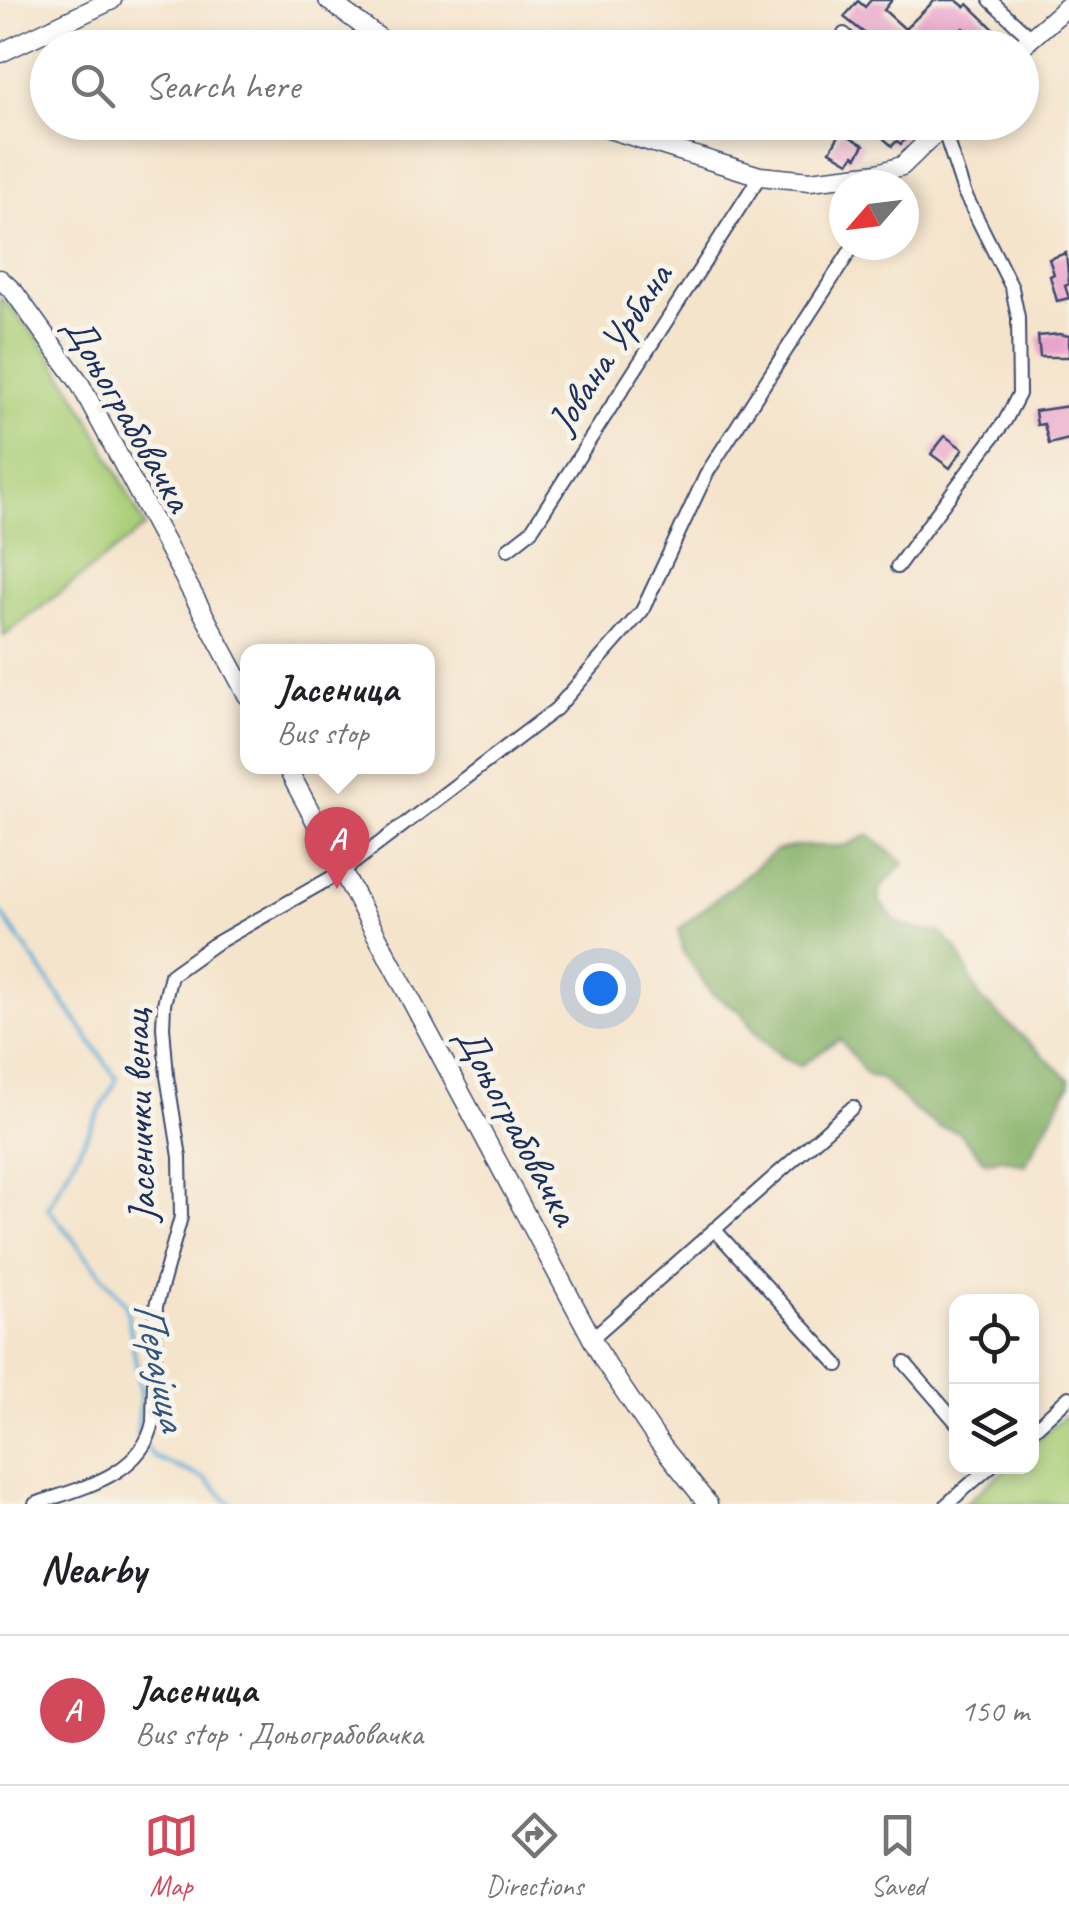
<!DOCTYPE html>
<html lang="en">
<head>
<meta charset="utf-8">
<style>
  :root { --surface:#fff; --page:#f6f6f6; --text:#202124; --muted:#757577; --line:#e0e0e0; --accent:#d1495b }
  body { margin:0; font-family:Caveat,sans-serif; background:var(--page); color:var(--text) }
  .controls { position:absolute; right:30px; bottom:30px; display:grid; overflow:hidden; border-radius:20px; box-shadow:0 5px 15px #0003 }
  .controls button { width:90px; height:90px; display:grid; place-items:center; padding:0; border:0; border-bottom:2px solid var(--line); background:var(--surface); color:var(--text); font:50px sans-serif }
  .compass { position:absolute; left:829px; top:170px; width:90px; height:90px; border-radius:50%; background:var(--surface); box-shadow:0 5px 15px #0003; rotate:242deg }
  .you { position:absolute; left:600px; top:988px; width:35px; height:35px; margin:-25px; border:8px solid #fff; border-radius:50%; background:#1a73e8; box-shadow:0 0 0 15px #1a73e833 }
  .badge { display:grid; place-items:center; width:65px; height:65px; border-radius:50%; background:var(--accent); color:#fff; font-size:32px; font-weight:700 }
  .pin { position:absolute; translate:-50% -82px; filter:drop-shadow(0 2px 5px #0008) }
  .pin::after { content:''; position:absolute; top:52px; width:35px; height:30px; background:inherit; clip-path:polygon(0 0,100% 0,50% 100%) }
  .popup { position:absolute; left:240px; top:644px; width:195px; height:130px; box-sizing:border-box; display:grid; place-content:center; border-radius:20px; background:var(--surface); filter:drop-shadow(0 2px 8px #0005); font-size:32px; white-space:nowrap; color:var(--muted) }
  .popup b { font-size:38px; color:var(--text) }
  .popup::after { content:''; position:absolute; left:50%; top:100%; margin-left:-20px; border:20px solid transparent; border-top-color:var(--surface) }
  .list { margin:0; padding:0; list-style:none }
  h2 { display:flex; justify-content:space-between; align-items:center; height:130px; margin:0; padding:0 40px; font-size:42px }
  h2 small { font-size:32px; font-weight:400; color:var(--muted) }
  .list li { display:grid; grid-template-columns:65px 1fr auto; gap:30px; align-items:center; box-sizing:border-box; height:150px; padding:0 40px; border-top:2px solid var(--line) }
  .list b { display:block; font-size:38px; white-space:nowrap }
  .list p { margin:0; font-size:32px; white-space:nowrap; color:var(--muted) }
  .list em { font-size:32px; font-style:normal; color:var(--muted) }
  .icon { flex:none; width:55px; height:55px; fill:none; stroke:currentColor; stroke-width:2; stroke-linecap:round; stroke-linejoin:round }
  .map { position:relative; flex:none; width:1069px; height:1504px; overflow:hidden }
  .search { position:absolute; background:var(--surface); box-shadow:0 5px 15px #0003; left:30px; right:30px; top:30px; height:110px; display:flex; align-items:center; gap:25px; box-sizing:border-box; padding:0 35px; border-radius:55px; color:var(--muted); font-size:38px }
  .sheet { height:280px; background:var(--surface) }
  nav { display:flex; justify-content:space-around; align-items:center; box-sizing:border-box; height:140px; border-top:2px solid var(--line); background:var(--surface); font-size:28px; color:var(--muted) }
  nav a { display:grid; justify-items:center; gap:5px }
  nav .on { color:var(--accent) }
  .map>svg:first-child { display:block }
  .green { fill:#aacf79; stroke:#627f6c; stroke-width:2.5 }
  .forest { fill:#87b269; stroke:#517064; stroke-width:2.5 }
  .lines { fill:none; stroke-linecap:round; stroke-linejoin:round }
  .stream { stroke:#5eafd8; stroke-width:4 }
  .building { fill:#e9a4cb }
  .street-casing { stroke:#3c4a6e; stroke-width:16 }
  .secondary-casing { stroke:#3c4a6e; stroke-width:21 }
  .street { stroke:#fff; stroke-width:12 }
  .secondary { stroke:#fff; stroke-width:18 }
  .labels { text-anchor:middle; stroke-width:10; stroke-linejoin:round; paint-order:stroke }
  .street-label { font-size:40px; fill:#1b2f5e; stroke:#f7f3e8 }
  .water-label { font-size:42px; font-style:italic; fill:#2f5583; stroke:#f7f3e8 }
</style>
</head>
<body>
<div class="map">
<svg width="1069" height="1504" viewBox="0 0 1069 1504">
  <rect width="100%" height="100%" fill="#f7f3e8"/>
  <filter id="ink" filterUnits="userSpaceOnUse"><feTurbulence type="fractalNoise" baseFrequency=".01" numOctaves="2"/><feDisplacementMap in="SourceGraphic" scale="20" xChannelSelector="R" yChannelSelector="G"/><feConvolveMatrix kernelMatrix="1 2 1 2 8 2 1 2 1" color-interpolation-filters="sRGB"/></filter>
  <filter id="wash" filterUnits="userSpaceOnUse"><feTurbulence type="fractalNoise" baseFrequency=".0048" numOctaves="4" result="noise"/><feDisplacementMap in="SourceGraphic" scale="40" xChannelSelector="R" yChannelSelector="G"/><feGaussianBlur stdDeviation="2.25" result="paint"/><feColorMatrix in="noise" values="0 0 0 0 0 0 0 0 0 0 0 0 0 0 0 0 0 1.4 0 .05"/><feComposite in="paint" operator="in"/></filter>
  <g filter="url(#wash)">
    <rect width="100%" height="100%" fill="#f5e4cc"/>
    <g class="green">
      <path d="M0,297C66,360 104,447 145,527L4,636L0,612Z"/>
      <path d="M1069,1413V1504H965L1008,1467L1032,1466V1445Z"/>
    </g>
    <path class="forest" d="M869,835L904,863L880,889L879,901L896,922L918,930L939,932L957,949L980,998L1069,1079V1086L1025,1165L1001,1158L986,1162L957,1131L939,1127L914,1110L883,1080L867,1075L840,1039L800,1066L782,1057L755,1033L741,1012L712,994L682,950L679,929L775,851L796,846H844Z"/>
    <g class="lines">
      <path class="stream" d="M0,911L117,1079L48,1208L126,1305L141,1392L137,1435L154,1457L206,1479L231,1504"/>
    </g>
    <g id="blocks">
      <g class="building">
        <path d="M871,0H892L884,10L905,29L935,0H956L965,7L968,4L1004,39L996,48H973L978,42L963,28L949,44L942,38L934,48H883L844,17L858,1L865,7Z"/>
        <path d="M865,122H920L901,144L897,141L892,146Z"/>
        <path d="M841,132L864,145L857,157L854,155L849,162L830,151Z"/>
        <path d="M1066,253L1069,284L1065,286L1069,298L1057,301L1050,276L1054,274L1049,259Z"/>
        <path d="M1060,334L1069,336V357H1040L1038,336Z"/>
        <path d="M1069,406V439L1049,444L1044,424L1037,425L1035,411Z"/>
        <path d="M945,436L963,449L950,468L931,454Z"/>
      </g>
    </g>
  </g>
  <g filter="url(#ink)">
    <use href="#blocks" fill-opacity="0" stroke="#3c4a6e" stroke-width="2.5"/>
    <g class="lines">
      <g class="street-casing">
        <g id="street">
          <path d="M990,0L1030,37"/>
          <path d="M844,34L859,48"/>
          <path d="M508,549L531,531L760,176"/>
          <path d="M897,567L1005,421L1019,394L1018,317L1012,288L964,192L941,122"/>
          <path d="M714,1229L838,1365"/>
          <path d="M592,1338L853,1107"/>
          <path d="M905,1363L956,1422"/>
          <path d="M1032,1431L1069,1397"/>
          <path d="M35,1504C80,1488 142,1476 153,1422L156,1306L181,1217L180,1157L167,1076L163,1027L164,1004L171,975L213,945L343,871L556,709L642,611L707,473L854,245"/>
          <path d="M947,1504L991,1466"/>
        </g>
      </g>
      <g class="secondary-casing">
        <g id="secondary">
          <path d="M328,0L393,48"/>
          <path d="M1020,48L1069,5"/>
          <path d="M0,53L112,0"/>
          <path d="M586,122L760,176L810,181L878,173L902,166L947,122"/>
          <path d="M0,279L14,292L79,382L247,695"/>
          <path d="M286,766L604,1361L658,1441L708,1504"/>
        </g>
      </g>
      <use href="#street" class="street"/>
      <use href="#secondary" class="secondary"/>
    </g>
  </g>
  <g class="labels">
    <g class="street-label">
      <text transform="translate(609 348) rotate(-57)" y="14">Јована Урбана</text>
      <text transform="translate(129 413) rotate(60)" y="14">Доњограбовачка</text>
      <text transform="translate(138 1116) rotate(-92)" y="14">Јасенички венац</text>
      <text transform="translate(518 1125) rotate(62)" y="14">Доњограбовачка</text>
    </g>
    <g class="water-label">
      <text transform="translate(162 1365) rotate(78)" y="15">Перајица</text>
    </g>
  </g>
</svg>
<div class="controls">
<button><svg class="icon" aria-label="locate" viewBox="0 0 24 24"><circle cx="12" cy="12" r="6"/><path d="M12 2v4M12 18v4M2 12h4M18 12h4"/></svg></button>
<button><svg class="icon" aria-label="layers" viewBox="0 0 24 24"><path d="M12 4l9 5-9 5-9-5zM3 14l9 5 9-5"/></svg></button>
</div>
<svg class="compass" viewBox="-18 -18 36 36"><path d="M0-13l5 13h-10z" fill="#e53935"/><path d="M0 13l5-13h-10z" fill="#757577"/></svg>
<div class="you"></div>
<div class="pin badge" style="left:337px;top:889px">A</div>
<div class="popup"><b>Јасеница</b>Bus stop</div>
<div class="search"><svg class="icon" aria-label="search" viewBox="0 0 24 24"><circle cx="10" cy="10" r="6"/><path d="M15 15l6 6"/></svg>Search here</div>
</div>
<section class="sheet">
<h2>Nearby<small></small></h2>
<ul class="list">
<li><span class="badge">A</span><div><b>Јасеница</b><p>Bus stop · Доњограбовачка</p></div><em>150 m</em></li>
</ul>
</section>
<nav>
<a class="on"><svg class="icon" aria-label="map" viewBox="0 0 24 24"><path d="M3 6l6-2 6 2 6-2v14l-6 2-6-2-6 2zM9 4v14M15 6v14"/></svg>Map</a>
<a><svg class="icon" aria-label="directions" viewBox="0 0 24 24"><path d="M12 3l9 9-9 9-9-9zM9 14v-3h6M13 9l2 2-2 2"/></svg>Directions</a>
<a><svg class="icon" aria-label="saved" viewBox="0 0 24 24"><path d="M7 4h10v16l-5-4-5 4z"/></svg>Saved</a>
</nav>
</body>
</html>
